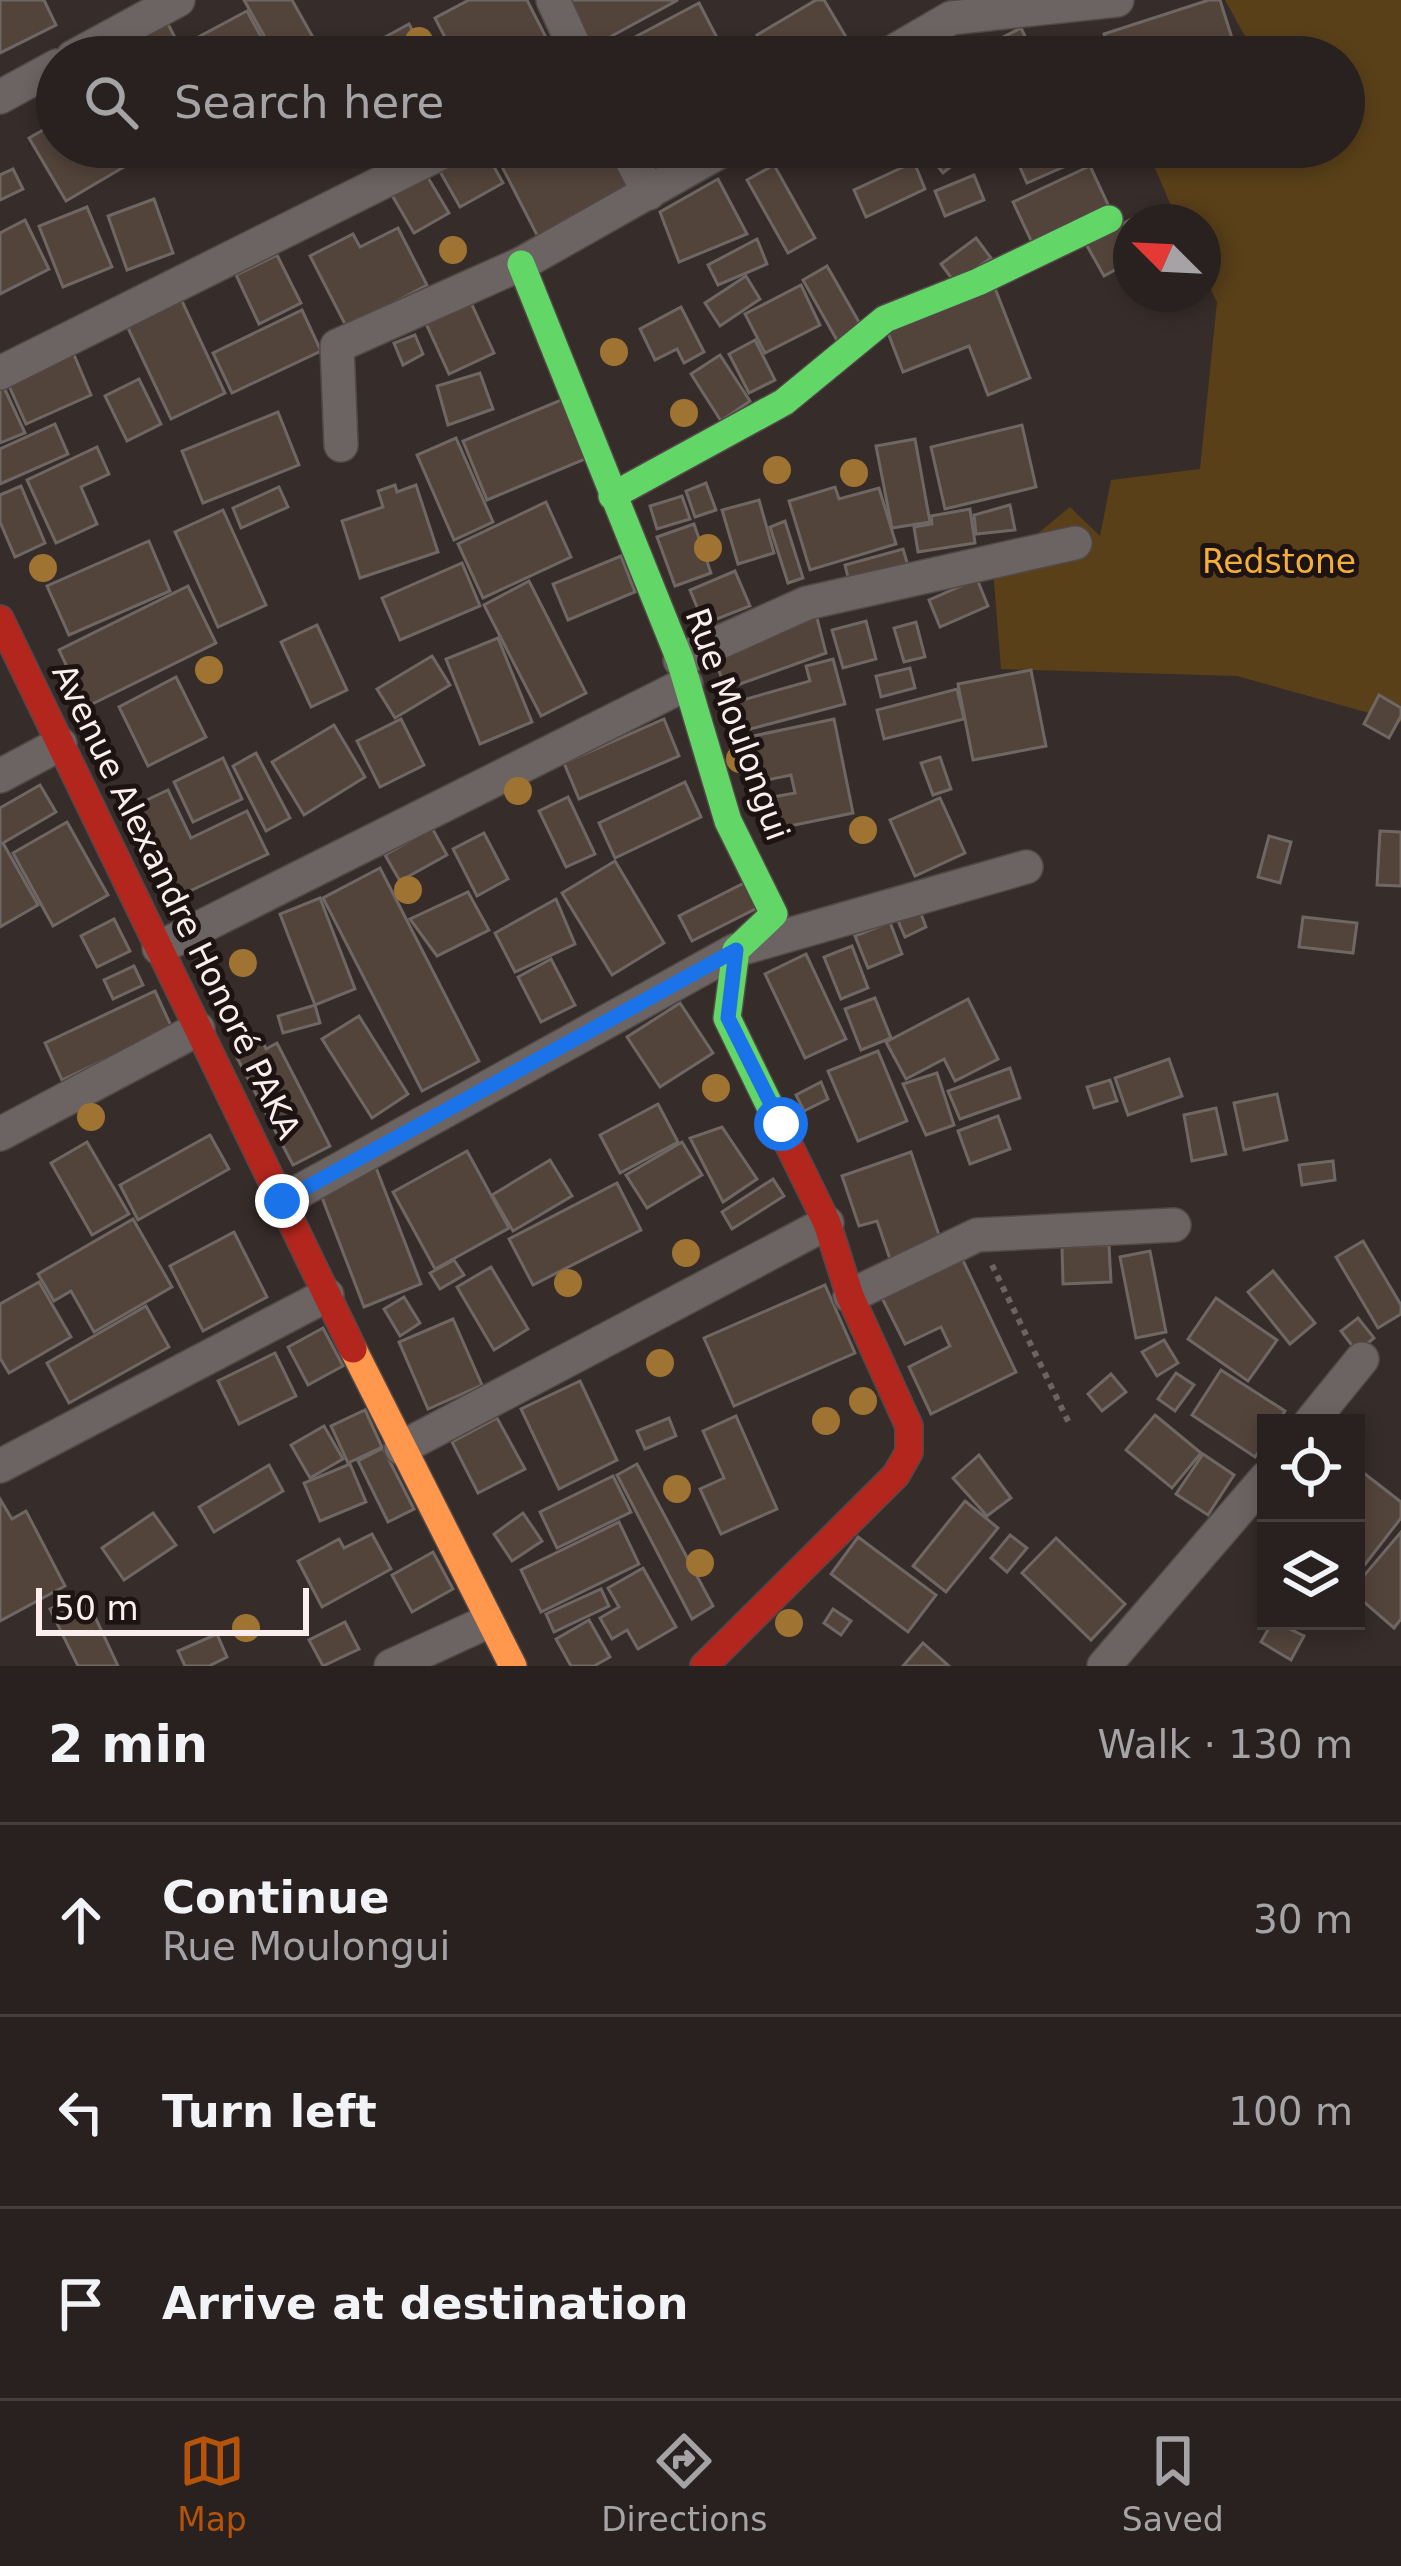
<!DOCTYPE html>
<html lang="en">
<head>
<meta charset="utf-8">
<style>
  :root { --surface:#282120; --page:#342e2d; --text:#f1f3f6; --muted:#a5a3a5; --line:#443e3e; --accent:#b45309 }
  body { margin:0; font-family:"DejaVu Sans",sans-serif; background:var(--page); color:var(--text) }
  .controls { position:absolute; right:36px; bottom:36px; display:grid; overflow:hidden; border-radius:0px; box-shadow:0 6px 18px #0003 }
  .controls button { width:108px; height:108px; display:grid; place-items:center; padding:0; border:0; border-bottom:3px solid var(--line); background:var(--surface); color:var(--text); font:60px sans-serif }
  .compass { position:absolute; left:1113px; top:204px; width:108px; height:108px; border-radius:50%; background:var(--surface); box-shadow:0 6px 18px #0003; rotate:294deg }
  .scale { position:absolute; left:36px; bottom:30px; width:273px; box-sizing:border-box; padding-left:12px; border:6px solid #fbeeec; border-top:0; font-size:33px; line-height:42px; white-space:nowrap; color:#fbeeec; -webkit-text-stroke:9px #1c1312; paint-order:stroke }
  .stop { position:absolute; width:36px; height:36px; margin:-27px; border:9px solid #1a73e8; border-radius:50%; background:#fff }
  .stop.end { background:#1a73e8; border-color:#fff; box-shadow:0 3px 12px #0008 }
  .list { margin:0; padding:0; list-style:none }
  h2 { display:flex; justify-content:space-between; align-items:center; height:156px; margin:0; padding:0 48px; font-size:51px }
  h2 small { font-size:39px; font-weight:400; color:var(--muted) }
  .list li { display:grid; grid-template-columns:78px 1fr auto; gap:36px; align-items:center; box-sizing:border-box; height:192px; padding:0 48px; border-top:3px solid var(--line) }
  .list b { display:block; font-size:45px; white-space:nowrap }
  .list p { margin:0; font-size:39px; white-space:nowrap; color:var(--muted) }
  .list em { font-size:39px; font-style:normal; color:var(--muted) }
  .icon { flex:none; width:66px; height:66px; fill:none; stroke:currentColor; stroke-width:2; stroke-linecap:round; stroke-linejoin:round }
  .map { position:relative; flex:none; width:1401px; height:1666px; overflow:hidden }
  .search { position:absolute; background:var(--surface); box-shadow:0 6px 18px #0003; left:36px; right:36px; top:36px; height:132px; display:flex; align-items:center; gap:30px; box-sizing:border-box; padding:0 42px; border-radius:66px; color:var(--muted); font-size:45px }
  .sheet { height:732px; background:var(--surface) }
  nav { display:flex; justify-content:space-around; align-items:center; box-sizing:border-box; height:168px; border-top:3px solid var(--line); background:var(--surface); font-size:33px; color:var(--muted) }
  nav a { display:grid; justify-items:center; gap:6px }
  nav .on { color:var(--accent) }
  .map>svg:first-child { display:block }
  .green { fill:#594019 }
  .building { fill:#53443b; stroke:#6f6763; stroke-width:3 }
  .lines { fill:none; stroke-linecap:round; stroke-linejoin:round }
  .street-casing { stroke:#514847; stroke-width:36 }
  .fast-casing { stroke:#514847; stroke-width:30 }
  .slow-casing { stroke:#514847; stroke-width:30 }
  .jam-casing { stroke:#514847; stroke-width:30 }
  .path { stroke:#6c6362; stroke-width:6; stroke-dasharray:6 6; stroke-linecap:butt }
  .street { stroke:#6c6462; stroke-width:33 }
  .fast { stroke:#63d668; stroke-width:27 }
  .slow { stroke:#ff974d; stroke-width:27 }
  .jam { stroke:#b3261e; stroke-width:27 }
  .tree { fill:#9f7432 }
  .route { stroke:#1a73e8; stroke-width:15 }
  .labels { text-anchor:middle; stroke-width:10; stroke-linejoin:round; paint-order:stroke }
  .park-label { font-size:33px; fill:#f5af38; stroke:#1c1312 }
  .street-label { font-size:33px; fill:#fbeeec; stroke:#1c1312 }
</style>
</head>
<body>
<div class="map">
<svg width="1401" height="1666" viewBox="0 0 1401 1666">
  <rect width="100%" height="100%" fill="#362c2a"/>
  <path class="green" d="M1225,0H1401V722L1237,676L1001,669L993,570L1070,507L1100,536L1111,480L1200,469L1217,302L1203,274V222H1178L1146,147H1344V57H1237L1251,47Z"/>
  <g class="building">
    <path d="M0,0H44L56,25L0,53Z"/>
    <path d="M244,0H292L324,57H276Z"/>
    <path d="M469,0H527L556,57H455L435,18Z"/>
    <path d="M559,0H678L586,50Z"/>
    <path d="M816,0H824L852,47L835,57H770L757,35Z"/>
    <path d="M1209,0H1220L1238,57H1112L1104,34Z"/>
    <path d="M699,3L727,57H608L605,53Z"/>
    <path d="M247,11L272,57H195L187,43Z"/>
    <path d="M167,22L185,57H117L114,50Z"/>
    <path d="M409,24L427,57H351L350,56Z"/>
    <path d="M1021,28L1035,57H976L974,52Z"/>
    <path d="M57,122V147H119L129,164L66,201L29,138Z"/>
    <path d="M458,147H483L503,183L460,207L434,161Z"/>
    <path d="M502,147H611L632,189L538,237L494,151Z"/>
    <path d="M931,147H963L968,153L943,173L926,151Z"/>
    <path d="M1036,147H1070L1077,161L1027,183L1015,156Z"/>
    <path d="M914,162L925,189L866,217L854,190Z"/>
    <path d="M774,165L815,238L788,253L747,180Z"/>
    <path d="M1090,166L1112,213L1035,249L1013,202Z"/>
    <path d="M13,169L23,189L0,200V175Z"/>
    <path d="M424,171L449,213L414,233L389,190Z"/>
    <path d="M974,175L984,200L945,216L935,191Z"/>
    <path d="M718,179L747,234L679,262L660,212Z"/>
    <path d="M154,199L173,253L127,270L108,216Z"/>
    <path d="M87,207L112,267L63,287L39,226Z"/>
    <path d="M1144,212L1149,222H1131V261L1104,276L1086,244Z"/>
    <path d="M25,220L49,269L0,294V233Z"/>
    <path d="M398,228L427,285L347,328L310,256L353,234L360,247Z"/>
    <path d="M976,238L991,258L955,283L941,264Z"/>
    <path d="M757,239L767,264L718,285L708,265Z"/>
    <path d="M277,255L301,303L259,324L236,275Z"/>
    <path d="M827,266L863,329L839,344L803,280Z"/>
    <path d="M746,276L760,299L720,326L705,303Z"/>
    <path d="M993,283L1030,378L988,395L969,346L903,372L885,325Z"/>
    <path d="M801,285L820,325L765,353L745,314Z"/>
    <path d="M468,296L494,353L449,374L423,317Z"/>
    <path d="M181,299L225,393L171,419L127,326Z"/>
    <path d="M681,307L704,352L684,363L677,349L655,360L640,329Z"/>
    <path d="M302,310L321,351L232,393L213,353Z"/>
    <path d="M415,335L423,354L403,365L394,343Z"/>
    <path d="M755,340L775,380L749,393L729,354Z"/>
    <path d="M72,350L91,395L26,424L6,379Z"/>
    <path d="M720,355L750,401L721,421L691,374Z"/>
    <path d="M480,373L493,409L448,425L437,386Z"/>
    <path d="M139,379L161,424L127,441L105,396Z"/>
    <path d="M2,383L25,433L0,443V384Z"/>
    <path d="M566,398L590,457L487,500L463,441Z"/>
    <path d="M278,412L299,465L203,503L182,451Z"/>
    <path d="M55,424L68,454L0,484V449Z"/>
    <path d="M1022,425L1036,487L945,509L931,447Z"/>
    <path d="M456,438L493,522L454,540L417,455Z"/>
    <path d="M915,439L930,522L892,528L876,446Z"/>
    <path d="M97,447L109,474L81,487L97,524L56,543L27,480Z"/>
    <path d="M706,483L716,510L695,517L686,491Z"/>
    <path d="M395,485L397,492L416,485L438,552L360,578L342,521L383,507L378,491Z"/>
    <path d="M21,486L45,543L15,557L0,522V495Z"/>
    <path d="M279,487L288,507L241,528L233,508Z"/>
    <path d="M835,487L839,499L879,488L896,544L810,570L789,501Z"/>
    <path d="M682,496L690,519L657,529L650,506Z"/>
    <path d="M759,500L774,553L738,564L722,510Z"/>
    <path d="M546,502L571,557L483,598L458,544Z"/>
    <path d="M1010,505L1015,530L976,534L974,515Z"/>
    <path d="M970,509L975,543L918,552L914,527L932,524L931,516Z"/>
    <path d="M223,510L266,605L218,627L175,532Z"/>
    <path d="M785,521L803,578L788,583L770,527Z"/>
    <path d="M694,524L711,573L675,586L657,537Z"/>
    <path d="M149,541L170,591L69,635L47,586Z"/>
    <path d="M903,549L909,569L850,585L845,565Z"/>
    <path d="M621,556L635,592L568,620L553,584Z"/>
    <path d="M462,563L480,606L400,640L382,598Z"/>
    <path d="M735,571L750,606L704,624L690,590Z"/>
    <path d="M977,579L988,606L940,627L929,600Z"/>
    <path d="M529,581L586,693L541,716L484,605Z"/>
    <path d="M188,586L216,643L86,707L59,650Z"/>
    <path d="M816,614L826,653L726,689L712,653Z"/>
    <path d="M866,621L876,659L843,668L832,630Z"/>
    <path d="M916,622L925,657L904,662L894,628Z"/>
    <path d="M317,625L347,690L311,707L281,642Z"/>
    <path d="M498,638L532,722L480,744L446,659Z"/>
    <path d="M432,656L450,685L395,718L377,689Z"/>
    <path d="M833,659L845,704L739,732L732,703L810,681L806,666Z"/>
    <path d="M910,668L915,688L881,697L876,676Z"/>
    <path d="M1031,670L1046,746L973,760L958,684Z"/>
    <path d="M176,677L206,737L148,766L119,707Z"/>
    <path d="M957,689L964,719L884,739L877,710Z"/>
    <path d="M1379,695L1401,708V716L1389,738L1364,724Z"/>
    <path d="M401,719L424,765L380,787L357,741Z"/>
    <path d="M664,719L679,756L579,799L564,763Z"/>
    <path d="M834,719L853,813L780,828L773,797L795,793L791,775L762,781L753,736Z"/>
    <path d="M334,725L365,777L304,815L272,762Z"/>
    <path d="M256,753L290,818L266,831L233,766Z"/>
    <path d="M940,757L951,789L933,795L921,763Z"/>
    <path d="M223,758L242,799L193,822L174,782Z"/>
    <path d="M685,782L701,817L615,858L599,823Z"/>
    <path d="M40,785L56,812L3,843L38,905L0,927V808Z"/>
    <path d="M168,790L191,838L247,811L268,854L173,899L130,808Z"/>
    <path d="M568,797L595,854L566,867L539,811Z"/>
    <path d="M940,798L965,853L915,876L890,820Z"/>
    <path d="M67,822L108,895L53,926L13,853Z"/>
    <path d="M432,828L447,855L400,881L385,855Z"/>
    <path d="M1380,831L1401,832V886L1377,885Z"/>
    <path d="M484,833L508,879L477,896L453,849Z"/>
    <path d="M1269,836L1291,842L1280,883L1258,877Z"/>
    <path d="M615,861L664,943L612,975L562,893Z"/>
    <path d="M380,868L479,1061L422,1091L323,898Z"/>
    <path d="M748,881L761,906L692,941L679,916Z"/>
    <path d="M468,892L489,930L437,956L410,919Z"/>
    <path d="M320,898L355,989L315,1005L280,914Z"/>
    <path d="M556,899L575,944L515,972L495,933Z"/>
    <path d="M920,911L926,927L905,937L898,921Z"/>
    <path d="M1303,917L1357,923L1353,953L1299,947Z"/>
    <path d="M114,919L130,951L97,967L81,936Z"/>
    <path d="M890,922L902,954L868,968L855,936Z"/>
    <path d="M852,946L868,988L841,999L824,957Z"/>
    <path d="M806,954L846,1039L805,1058L765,974Z"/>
    <path d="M551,959L575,1005L541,1022L518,977Z"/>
    <path d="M134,966L143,985L113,999L104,980Z"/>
    <path d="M155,991L172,1028L62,1080L45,1043Z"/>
    <path d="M875,998L891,1038L861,1050L845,1009Z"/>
    <path d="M968,999L998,1059L955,1081L944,1059L906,1079L886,1042Z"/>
    <path d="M680,1003L713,1053L660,1087L627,1037Z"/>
    <path d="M315,1005L320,1023L283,1033L278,1016Z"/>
    <path d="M359,1016L408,1094L372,1118L322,1039Z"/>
    <path d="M260,1036L266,1049L277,1043L330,1146L293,1165L233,1050Z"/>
    <path d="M878,1051L907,1121L858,1141L828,1071Z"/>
    <path d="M1169,1059L1182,1096L1128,1115L1115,1078Z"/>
    <path d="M1010,1068L1020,1098L960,1119L948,1091Z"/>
    <path d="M937,1073L954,1125L926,1135L903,1084Z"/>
    <path d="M1110,1080L1117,1101L1094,1108L1087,1087Z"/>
    <path d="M821,1082L828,1099L804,1111L796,1095Z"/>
    <path d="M1277,1094L1287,1140L1244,1150L1234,1103Z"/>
    <path d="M658,1104L678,1142L620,1173L600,1135Z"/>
    <path d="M1216,1108L1226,1154L1192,1161L1184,1115Z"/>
    <path d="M998,1116L1010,1149L970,1164L958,1131Z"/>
    <path d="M722,1127L757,1179L723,1202L690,1138Z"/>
    <path d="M210,1135L229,1169L138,1220L120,1185Z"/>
    <path d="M87,1142L129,1214L92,1235L51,1163Z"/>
    <path d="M682,1142L702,1175L647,1208L626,1175Z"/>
    <path d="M467,1151L509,1228L435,1269L393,1192Z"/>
    <path d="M911,1152L942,1244L891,1262L877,1221L859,1226L842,1176Z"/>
    <path d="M550,1160L572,1196L513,1231L492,1195Z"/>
    <path d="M1333,1161L1335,1180L1302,1185L1299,1165Z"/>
    <path d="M375,1165L421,1284L364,1307L318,1187Z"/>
    <path d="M773,1179L784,1196L732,1229L722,1212Z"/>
    <path d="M617,1183L641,1230L533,1285L509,1239Z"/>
    <path d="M133,1219L172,1287L94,1332L71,1291L54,1301L38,1274Z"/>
    <path d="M234,1232L267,1297L203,1331L170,1266Z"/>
    <path d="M1363,1241L1401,1305V1314L1378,1328L1336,1257Z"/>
    <path d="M1109,1245L1111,1282L1063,1284L1062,1247Z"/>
    <path d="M1150,1251L1166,1332L1136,1338L1120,1257Z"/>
    <path d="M959,1252L1016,1372L931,1414L909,1367L950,1346L941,1327L905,1344L879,1292Z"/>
    <path d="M454,1260L464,1275L440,1289L430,1273Z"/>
    <path d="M491,1267L528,1329L494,1350L457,1287Z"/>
    <path d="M1273,1271L1315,1323L1290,1344L1248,1292Z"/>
    <path d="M39,1282L71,1337L9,1373L0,1358V1304Z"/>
    <path d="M825,1285L855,1353L734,1406L704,1338Z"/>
    <path d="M404,1297L420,1323L400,1336L384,1309Z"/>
    <path d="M1216,1298L1277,1340L1248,1381L1188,1339Z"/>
    <path d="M146,1306L169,1347L69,1403L47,1363Z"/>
    <path d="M1358,1318L1374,1338L1357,1352L1341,1331Z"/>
    <path d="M453,1319L482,1385L428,1409L399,1342Z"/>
    <path d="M323,1328L343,1366L308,1385L288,1347Z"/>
    <path d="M1164,1340L1178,1363L1157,1376L1142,1352Z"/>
    <path d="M275,1353L296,1396L239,1424L218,1381Z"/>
    <path d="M1221,1370L1285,1411L1277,1423H1266V1440L1255,1457L1192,1415Z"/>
    <path d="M1176,1373L1194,1385L1175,1411L1158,1399Z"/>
    <path d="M1111,1374L1126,1392L1102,1411L1088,1394Z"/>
    <path d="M580,1381L617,1460L559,1489L521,1409Z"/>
    <path d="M365,1410L382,1447L348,1463L331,1426Z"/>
    <path d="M1155,1415L1201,1453L1172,1488L1126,1450Z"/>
    <path d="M736,1416L777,1509L721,1534L700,1489L724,1478L703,1431Z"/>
    <path d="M497,1418L525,1469L478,1493L452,1442Z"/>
    <path d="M669,1418L676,1436L645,1449L637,1431Z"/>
    <path d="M324,1426L343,1459L310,1478L291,1445Z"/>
    <path d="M383,1448L414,1509L388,1522L358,1461Z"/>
    <path d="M1203,1454L1234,1475L1208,1515L1176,1494Z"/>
    <path d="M979,1455L1011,1498L987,1516L953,1478Z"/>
    <path d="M350,1464L366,1502L320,1521L304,1483Z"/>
    <path d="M637,1464L713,1606L692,1619L617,1475Z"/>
    <path d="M269,1465L283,1491L214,1532L199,1507Z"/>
    <path d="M1356,1467L1401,1502V1518L1356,1576Z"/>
    <path d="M613,1476L631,1512L557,1548L540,1512Z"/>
    <path d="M0,1499L12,1519L26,1511L65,1586L0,1621Z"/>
    <path d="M965,1501L998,1528L946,1592L913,1566Z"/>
    <path d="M153,1513L176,1545L124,1580L102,1548Z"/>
    <path d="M523,1513L542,1541L512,1561L494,1534Z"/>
    <path d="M619,1522L639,1564L541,1612L521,1570Z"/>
    <path d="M1401,1532V1619L1394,1628L1356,1595V1585Z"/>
    <path d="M372,1534L391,1569L322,1607L298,1561L339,1539L344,1548Z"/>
    <path d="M1010,1535L1027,1548L1007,1572L991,1558Z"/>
    <path d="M858,1537L936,1595L908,1632L831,1574Z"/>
    <path d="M1056,1538L1125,1604L1091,1640L1022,1573Z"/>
    <path d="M433,1552L453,1589L412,1612L392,1575Z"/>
    <path d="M643,1568L676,1627L638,1649L627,1630L612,1639L600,1618L619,1607L608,1588Z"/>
    <path d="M601,1589L609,1606L554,1632L546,1614Z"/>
    <path d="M84,1593L118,1666H78L50,1609Z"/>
    <path d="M833,1609L851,1621L841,1635L824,1623Z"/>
    <path d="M589,1620L610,1657L594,1666H571L556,1639Z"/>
    <path d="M1273,1621L1304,1636L1291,1660L1261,1642Z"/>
    <path d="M345,1622L359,1649L323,1666L309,1640Z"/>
    <path d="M217,1634L227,1657L209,1666H185L178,1651Z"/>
    <path d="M923,1643L949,1666H903Z"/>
  </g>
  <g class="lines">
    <g class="street-casing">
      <g id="street">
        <path d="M553,0L579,57"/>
        <path d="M73,57L178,0"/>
        <path d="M884,57L951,18L1117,0"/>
        <path d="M0,97L57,66"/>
        <path d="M625,147L649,193"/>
        <path d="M0,373L453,147"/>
        <path d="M341,445L337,346L521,264L728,147"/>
        <path d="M680,660L807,603L1075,543"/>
        <path d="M0,776L60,744"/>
        <path d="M159,948L686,684"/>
        <path d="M0,1134L198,1029"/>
        <path d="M282,1201L736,950L1026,867"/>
        <path d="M850,1296L977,1235L1174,1225"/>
        <path d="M1310,1423L1362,1359"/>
        <path d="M401,1448L827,1223"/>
        <path d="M0,1466L327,1295"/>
        <path d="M391,1666L487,1622"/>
        <path d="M1104,1666L1266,1478"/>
      </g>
    </g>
    <g class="fast-casing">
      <g id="fast">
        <path d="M521,264L680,660L728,821L774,914L736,950L727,1018L781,1129"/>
        <path d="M612,496L784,402L885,319L978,282L1109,219"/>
      </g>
    </g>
    <g class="slow-casing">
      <path id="slow" d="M353,1349L513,1666"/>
    </g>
    <g class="jam-casing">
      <g id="jam">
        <path d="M0,619L353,1349"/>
        <path d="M704,1666L896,1475L909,1452V1426L850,1296L827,1223L781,1129"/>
      </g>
    </g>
    <path class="path" d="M992,1265L1070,1425"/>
    <use href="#street" class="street"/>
    <use href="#fast" class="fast"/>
    <use href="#slow" class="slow"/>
    <use href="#jam" class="jam"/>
  </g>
  <g class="tree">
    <circle cx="419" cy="41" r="14"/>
    <circle cx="453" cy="250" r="14"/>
    <circle cx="614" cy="352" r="14"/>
    <circle cx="684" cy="413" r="14"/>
    <circle cx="777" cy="470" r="14"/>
    <circle cx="854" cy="473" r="14"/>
    <circle cx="708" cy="548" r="14"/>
    <circle cx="43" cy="568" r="14"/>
    <circle cx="209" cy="670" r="14"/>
    <circle cx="740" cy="759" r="14"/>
    <circle cx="518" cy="791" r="14"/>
    <circle cx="863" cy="830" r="14"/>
    <circle cx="408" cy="890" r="14"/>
    <circle cx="243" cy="963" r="14"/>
    <circle cx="716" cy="1088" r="14"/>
    <circle cx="91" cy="1117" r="14"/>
    <circle cx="686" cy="1253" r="14"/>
    <circle cx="568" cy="1283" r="14"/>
    <circle cx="660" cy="1363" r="14"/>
    <circle cx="863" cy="1401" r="14"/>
    <circle cx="826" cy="1421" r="14"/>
    <circle cx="677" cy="1489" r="14"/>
    <circle cx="700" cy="1563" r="14"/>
    <circle cx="789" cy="1623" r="14"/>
    <circle cx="246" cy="1628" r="14"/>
  </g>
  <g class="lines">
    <path class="route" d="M282,1201L736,950L728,1018L781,1124"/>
  </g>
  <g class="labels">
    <g class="park-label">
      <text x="1279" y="573">Redstone</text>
    </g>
    <g class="street-label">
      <text transform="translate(738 724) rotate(70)" y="12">Rue Moulongui</text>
      <text transform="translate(177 901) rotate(64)" y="12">Avenue Alexandre Honoré PAKA</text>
    </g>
  </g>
</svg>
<div class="controls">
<button><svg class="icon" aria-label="locate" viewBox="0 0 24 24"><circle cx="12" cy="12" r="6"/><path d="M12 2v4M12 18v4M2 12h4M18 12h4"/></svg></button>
<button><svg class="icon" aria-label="layers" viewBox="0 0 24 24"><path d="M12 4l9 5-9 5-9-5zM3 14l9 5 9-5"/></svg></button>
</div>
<svg class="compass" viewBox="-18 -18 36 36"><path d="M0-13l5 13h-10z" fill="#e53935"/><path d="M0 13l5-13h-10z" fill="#a5a3a5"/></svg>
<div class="scale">50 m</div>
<div class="stop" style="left:781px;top:1124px"></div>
<div class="stop end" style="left:282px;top:1201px"></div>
<div class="search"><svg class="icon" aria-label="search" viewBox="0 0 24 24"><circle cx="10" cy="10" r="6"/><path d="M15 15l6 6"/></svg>Search here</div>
</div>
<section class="sheet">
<h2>2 min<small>Walk · 130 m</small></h2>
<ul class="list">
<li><svg class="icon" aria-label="ahead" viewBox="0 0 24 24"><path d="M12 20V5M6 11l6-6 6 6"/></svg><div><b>Continue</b><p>Rue Moulongui</p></div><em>30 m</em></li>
<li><svg class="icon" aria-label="left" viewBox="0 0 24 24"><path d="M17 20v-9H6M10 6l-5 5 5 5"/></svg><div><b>Turn left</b></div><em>100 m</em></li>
<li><svg class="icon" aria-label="arrive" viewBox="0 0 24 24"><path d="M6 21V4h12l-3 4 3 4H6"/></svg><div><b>Arrive at destination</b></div></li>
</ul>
</section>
<nav>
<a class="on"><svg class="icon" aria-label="map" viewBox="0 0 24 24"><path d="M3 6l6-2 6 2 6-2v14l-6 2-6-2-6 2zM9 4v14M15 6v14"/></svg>Map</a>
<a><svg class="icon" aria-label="directions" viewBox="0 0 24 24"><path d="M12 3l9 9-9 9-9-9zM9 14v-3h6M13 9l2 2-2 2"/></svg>Directions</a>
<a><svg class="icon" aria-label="saved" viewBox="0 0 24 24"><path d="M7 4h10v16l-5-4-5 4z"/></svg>Saved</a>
</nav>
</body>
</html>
